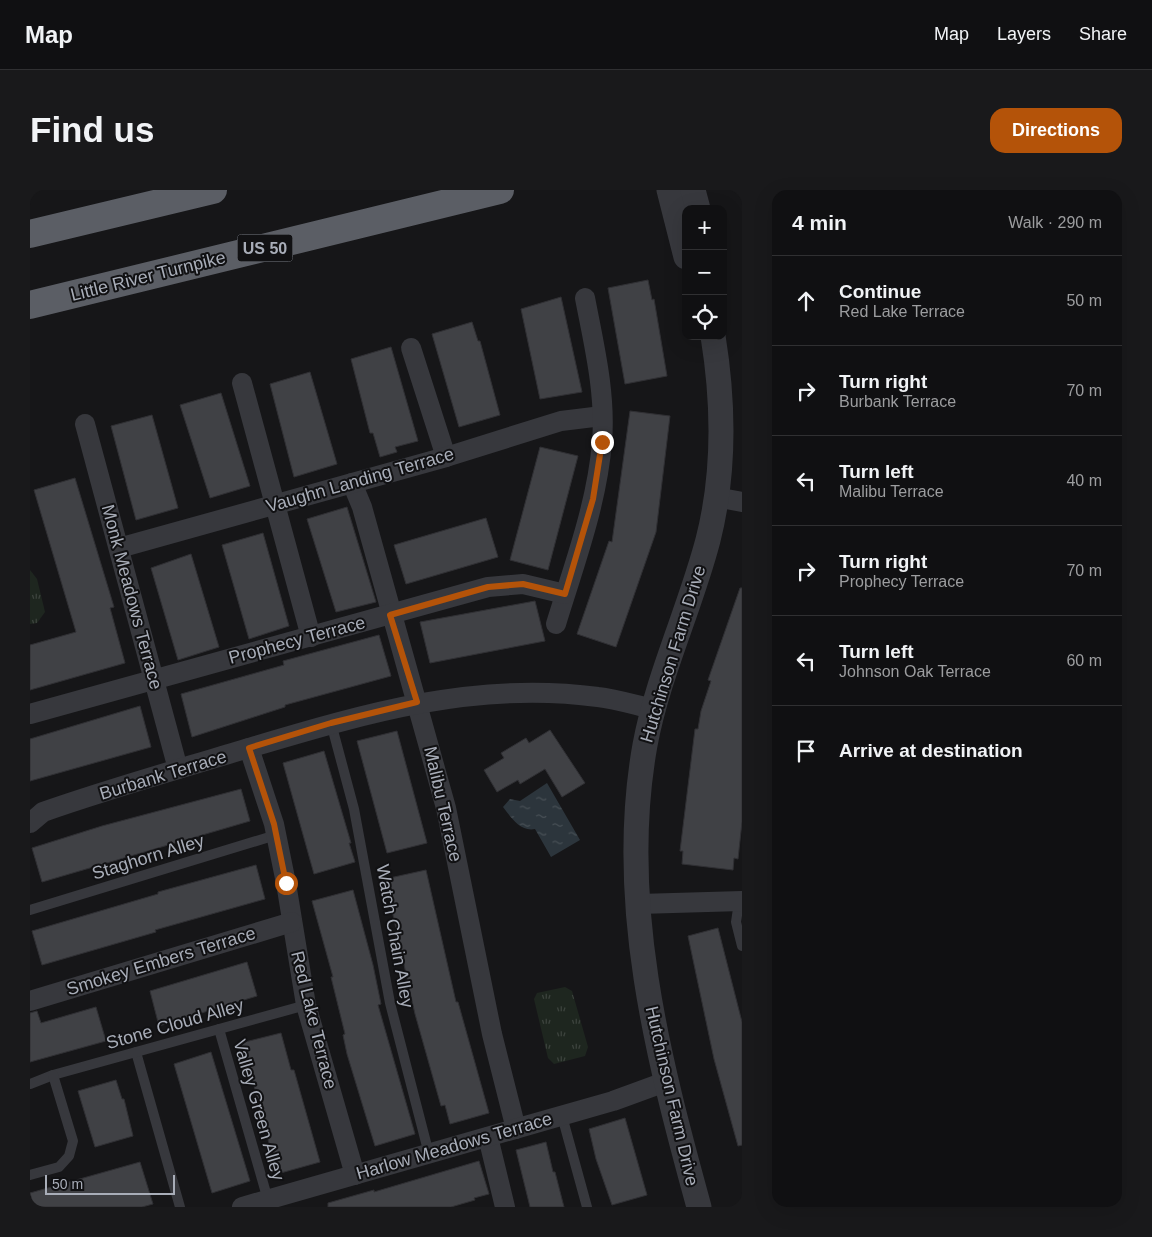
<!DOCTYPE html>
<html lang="en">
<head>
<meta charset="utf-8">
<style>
  :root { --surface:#101012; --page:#19191b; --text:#f1f3f6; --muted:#9c9d9f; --line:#303032; --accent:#b45309 }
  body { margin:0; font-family:Helvetica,sans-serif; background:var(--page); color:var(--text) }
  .controls { position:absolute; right:15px; top:15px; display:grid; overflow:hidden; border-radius:10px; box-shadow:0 5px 20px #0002 }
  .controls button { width:45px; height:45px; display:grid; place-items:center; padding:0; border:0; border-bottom:1px solid var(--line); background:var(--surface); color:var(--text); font:25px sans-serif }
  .scale { position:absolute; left:15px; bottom:12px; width:130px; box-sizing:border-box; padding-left:5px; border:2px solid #a8adb8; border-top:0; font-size:14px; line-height:18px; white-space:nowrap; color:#a8adb8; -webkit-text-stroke:4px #111113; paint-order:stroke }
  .stop { position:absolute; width:15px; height:15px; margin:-11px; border:4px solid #b45309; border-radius:50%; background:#fff }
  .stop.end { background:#b45309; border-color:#fff; box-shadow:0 1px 5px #0008 }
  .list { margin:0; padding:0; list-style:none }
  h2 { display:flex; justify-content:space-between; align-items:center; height:65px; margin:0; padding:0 20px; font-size:21px }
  h2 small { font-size:16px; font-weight:400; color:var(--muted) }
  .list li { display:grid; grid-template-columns:32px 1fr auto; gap:15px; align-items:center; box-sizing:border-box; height:90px; padding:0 20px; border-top:1px solid var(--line) }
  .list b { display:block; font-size:19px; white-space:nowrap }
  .list p { margin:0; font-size:16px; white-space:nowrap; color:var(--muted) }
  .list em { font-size:16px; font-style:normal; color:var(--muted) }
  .icon { flex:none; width:28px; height:28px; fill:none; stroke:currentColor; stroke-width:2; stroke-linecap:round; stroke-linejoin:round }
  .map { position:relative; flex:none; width:712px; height:1017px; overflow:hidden; border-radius:15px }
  header { display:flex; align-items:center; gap:30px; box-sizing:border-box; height:70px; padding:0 25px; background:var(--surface); border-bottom:1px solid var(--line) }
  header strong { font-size:24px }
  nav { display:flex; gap:28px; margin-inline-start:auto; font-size:18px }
  .intro { display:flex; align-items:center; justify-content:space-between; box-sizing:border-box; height:120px; padding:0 30px }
  h1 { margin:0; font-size:35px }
  .button { padding:12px 22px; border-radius:15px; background:var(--accent); color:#fff; font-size:18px; font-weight:700 }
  main { display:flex; gap:30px; padding:0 30px }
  aside { flex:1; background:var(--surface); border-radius:15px; box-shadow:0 5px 20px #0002 }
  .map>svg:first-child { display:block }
  .park { fill:url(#park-tufts) }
  .water { fill:url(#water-ripples) }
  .building { fill:#404145; stroke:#303034 }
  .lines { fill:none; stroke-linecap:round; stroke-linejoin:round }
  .service { stroke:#37383d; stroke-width:10 }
  .minor { stroke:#37383d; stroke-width:20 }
  .tertiary { stroke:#37383d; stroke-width:25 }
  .trunk { stroke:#5b5e65; stroke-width:28 }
  .route { stroke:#b45309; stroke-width:6 }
  .labels { text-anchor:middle; stroke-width:4; stroke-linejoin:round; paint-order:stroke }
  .shield { fill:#111113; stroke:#7b7e86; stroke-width:1 }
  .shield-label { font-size:16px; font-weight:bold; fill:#a8adb8 }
  .street-label { font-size:18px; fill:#a8adb8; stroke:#111113 }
</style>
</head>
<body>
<header>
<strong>Map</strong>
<nav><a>Map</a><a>Layers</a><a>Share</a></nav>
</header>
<div class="intro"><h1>Find us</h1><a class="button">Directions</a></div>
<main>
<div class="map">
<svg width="712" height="1017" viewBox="0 0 712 1017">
  <defs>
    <pattern id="park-tufts" width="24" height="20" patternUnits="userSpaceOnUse" patternTransform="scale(1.25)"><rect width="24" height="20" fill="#1e261f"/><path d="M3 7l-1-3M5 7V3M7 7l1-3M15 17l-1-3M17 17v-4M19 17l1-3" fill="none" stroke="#3c433d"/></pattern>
    <pattern id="water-ripples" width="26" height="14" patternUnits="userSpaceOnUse" patternTransform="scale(1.25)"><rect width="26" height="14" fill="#2c353c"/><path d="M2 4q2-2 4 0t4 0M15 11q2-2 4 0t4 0" fill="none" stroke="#485056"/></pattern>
  </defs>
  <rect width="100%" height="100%" fill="#161618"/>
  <g class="park">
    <path d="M0,380L7,389L15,422L7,433L0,434Z"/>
    <path d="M535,797L542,801L558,857L555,866L524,874L518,868L504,809L507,803Z"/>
  </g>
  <path class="water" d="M517,593L550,650L521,667L505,639C490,642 481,627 473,617L480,609L490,611Z"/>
  <g class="building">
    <path d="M618,90L622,110L624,109L637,186L595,194L578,98Z"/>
    <path d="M531,107L552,202L510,209L491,119Z"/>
    <path d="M442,132L448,151H450L470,225L429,237L402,144Z"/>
    <path d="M361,157L388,251L365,257L367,262L350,267L343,243H340L321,169Z"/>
    <path d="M280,182L307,274L264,287L240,194Z"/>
    <path d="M191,203L220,296L180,308L150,215Z"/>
    <path d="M600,221L640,226L626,342L586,457L547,444L579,351L582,352Z"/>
    <path d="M122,225L148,318L106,330L81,236Z"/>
    <path d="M510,257L548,266L518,380L480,370Z"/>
    <path d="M45,288L84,417L80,418L95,473L0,500V455L46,442L4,300Z"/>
    <path d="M317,317L346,412L306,422L277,329Z"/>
    <path d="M456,328L468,367L376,394L364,355Z"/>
    <path d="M233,343L259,436L219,449L192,355Z"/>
    <path d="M161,364L189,457L148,470L121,378Z"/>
    <path d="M710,398H712V632L708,669L704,668L703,680L652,674L653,661H650L665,539H668L671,521L681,491L678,490Z"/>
    <path d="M505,411L515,451L400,473L390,432Z"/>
    <path d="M349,445L361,486L255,515V517L162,547L151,504L254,475L253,471Z"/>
    <path d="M110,516L121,557L0,591V549Z"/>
    <path d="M520,540L555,593L532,607L515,579L490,594L488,590L467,602L454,580L474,568L471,563L496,548L499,553Z"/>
    <path d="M367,541L397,653L357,663L327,551Z"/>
    <path d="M294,561L321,653H319L325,672L284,684L253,573Z"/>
    <path d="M211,599L220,631L12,692L2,658L72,636Z"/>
    <path d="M226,675L235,709L125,740L126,742L12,775L2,741L128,704V702Z"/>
    <path d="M396,680L426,812H428L459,923L420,934L415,915L411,916L385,824L355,689Z"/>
    <path d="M323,700L343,775L351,814L348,815L385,944L345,956L317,864L313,845L315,844L301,787H303L282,711Z"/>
    <path d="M688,738L712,832V955L708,956L684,869L658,746Z"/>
    <path d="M217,772L227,806L129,836L120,801Z"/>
    <path d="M66,817L76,851L0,872V823L7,821L11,833Z"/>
    <path d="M251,843L261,880H264L290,972L247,984L223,892L218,894L213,874L216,873L211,853Z"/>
    <path d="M181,862L220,991L182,1003L144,874Z"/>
    <path d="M86,890L92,909H94L103,946L65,957L48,901Z"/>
    <path d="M595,928L617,1005L582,1015L566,969L559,939Z"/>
    <path d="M516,952L523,982H525L534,1017H500L486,960Z"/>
    <path d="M449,971L459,1004L444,1008L445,1010L421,1017H298V1013L344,1000V1002Z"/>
    <path d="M110,972L123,1014L112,1017H4L0,1003Z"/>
  </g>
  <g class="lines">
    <g class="service">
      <path d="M301,533L324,619L360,813L399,964"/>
      <path d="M709,712L706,732L712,756"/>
      <path d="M0,720L246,645"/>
      <path d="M189,839L238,1010"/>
      <path d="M106,862L150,1017"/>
      <path d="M0,894L23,885L276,815"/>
      <path d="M532,926L557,1017"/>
      <path d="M0,985L29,977L39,966L43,951L23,885"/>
    </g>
    <g class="minor">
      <path d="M381,158L416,267"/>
      <path d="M212,193L281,447"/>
      <path d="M55,234L148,579"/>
      <path d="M322,293L332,317L416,618L462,844L486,939"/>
      <path d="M686,307L712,312"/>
      <path d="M89,358L416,267L531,231L572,226"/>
      <path d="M526,434C544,375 567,314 572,252C576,204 564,155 555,108"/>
      <path d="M0,524L458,397L493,394L535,404"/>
      <path d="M219,558L244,634L256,693L276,815L325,985"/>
      <path d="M0,633L13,622C78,599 146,580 212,560C330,525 443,490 568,507C586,509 605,515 623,519"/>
      <path d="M609,714L712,711"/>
      <path d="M0,811L262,732"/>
      <path d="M458,947L475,1017"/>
      <path d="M212,1017L583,911L635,892"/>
    </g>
    <g class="tertiary">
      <path d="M639,0L656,67"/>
      <path d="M663,0L668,19"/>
      <path d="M669,1017C628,868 587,711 615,555C628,485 660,419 678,350C695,283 694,214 683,146"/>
    </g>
    <g class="trunk">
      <path d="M0,44L183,0"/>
      <path d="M0,115L470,0"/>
    </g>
  </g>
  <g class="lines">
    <path class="route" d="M256,693L244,634L219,558L301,533L387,512L360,425L458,397L493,394L535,404L563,309L572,252"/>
  </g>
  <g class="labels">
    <rect class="shield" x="207.5" y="44.5" width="55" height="27" rx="4"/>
    <g class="shield-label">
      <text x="235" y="64">US 50</text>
    </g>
    <g class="street-label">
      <text transform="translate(118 86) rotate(-14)" y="6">Little River Turnpike</text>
      <text transform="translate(330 290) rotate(-16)" y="6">Vaughn Landing Terrace</text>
      <text transform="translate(102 407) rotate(75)" y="6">Monk Meadows Terrace</text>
      <text transform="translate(267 450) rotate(-15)" y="6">Prophecy Terrace</text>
      <text transform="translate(643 464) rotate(-73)" y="6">Hutchinson Farm Drive</text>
      <text transform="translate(133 585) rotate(-17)" y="6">Burbank Terrace</text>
      <text transform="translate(413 614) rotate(77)" y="6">Malibu Terrace</text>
      <text transform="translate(118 667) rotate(-17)" y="6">Staghorn Alley</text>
      <text transform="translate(365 746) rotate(80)" y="6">Watch Chain Alley</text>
      <text transform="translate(131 771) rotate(-17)" y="6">Smokey Embers Terrace</text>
      <text transform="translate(284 830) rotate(76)" y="6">Red Lake Terrace</text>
      <text transform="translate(145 834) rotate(-16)" y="6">Stone Cloud Alley</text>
      <text transform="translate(642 906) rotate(77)" y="6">Hutchinson Farm Drive</text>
      <text transform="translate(229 920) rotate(74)" y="6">Valley Green Alley</text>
      <text transform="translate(424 956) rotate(-16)" y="6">Harlow Meadows Terrace</text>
    </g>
  </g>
</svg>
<div class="controls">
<button>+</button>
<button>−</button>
<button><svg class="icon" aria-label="locate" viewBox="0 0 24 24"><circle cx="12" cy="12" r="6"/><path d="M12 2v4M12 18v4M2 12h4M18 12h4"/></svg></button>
</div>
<div class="scale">50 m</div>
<div class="stop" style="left:256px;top:693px"></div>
<div class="stop end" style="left:572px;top:252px"></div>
</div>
<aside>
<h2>4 min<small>Walk · 290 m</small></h2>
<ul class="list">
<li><svg class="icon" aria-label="ahead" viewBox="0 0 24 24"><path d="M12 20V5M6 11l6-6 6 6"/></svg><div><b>Continue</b><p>Red Lake Terrace</p></div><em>50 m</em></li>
<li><svg class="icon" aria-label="right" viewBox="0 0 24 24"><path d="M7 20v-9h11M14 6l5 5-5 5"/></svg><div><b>Turn right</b><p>Burbank Terrace</p></div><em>70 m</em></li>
<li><svg class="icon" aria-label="left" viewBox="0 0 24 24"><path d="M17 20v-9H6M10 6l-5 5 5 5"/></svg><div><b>Turn left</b><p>Malibu Terrace</p></div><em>40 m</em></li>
<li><svg class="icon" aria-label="right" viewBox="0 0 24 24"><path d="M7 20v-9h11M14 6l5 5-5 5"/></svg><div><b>Turn right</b><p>Prophecy Terrace</p></div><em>70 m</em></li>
<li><svg class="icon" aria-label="left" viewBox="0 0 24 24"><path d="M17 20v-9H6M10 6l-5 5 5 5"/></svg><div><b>Turn left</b><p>Johnson Oak Terrace</p></div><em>60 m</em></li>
<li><svg class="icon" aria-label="arrive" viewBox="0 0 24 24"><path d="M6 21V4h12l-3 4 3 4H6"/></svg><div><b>Arrive at destination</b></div></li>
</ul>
</aside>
</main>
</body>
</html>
